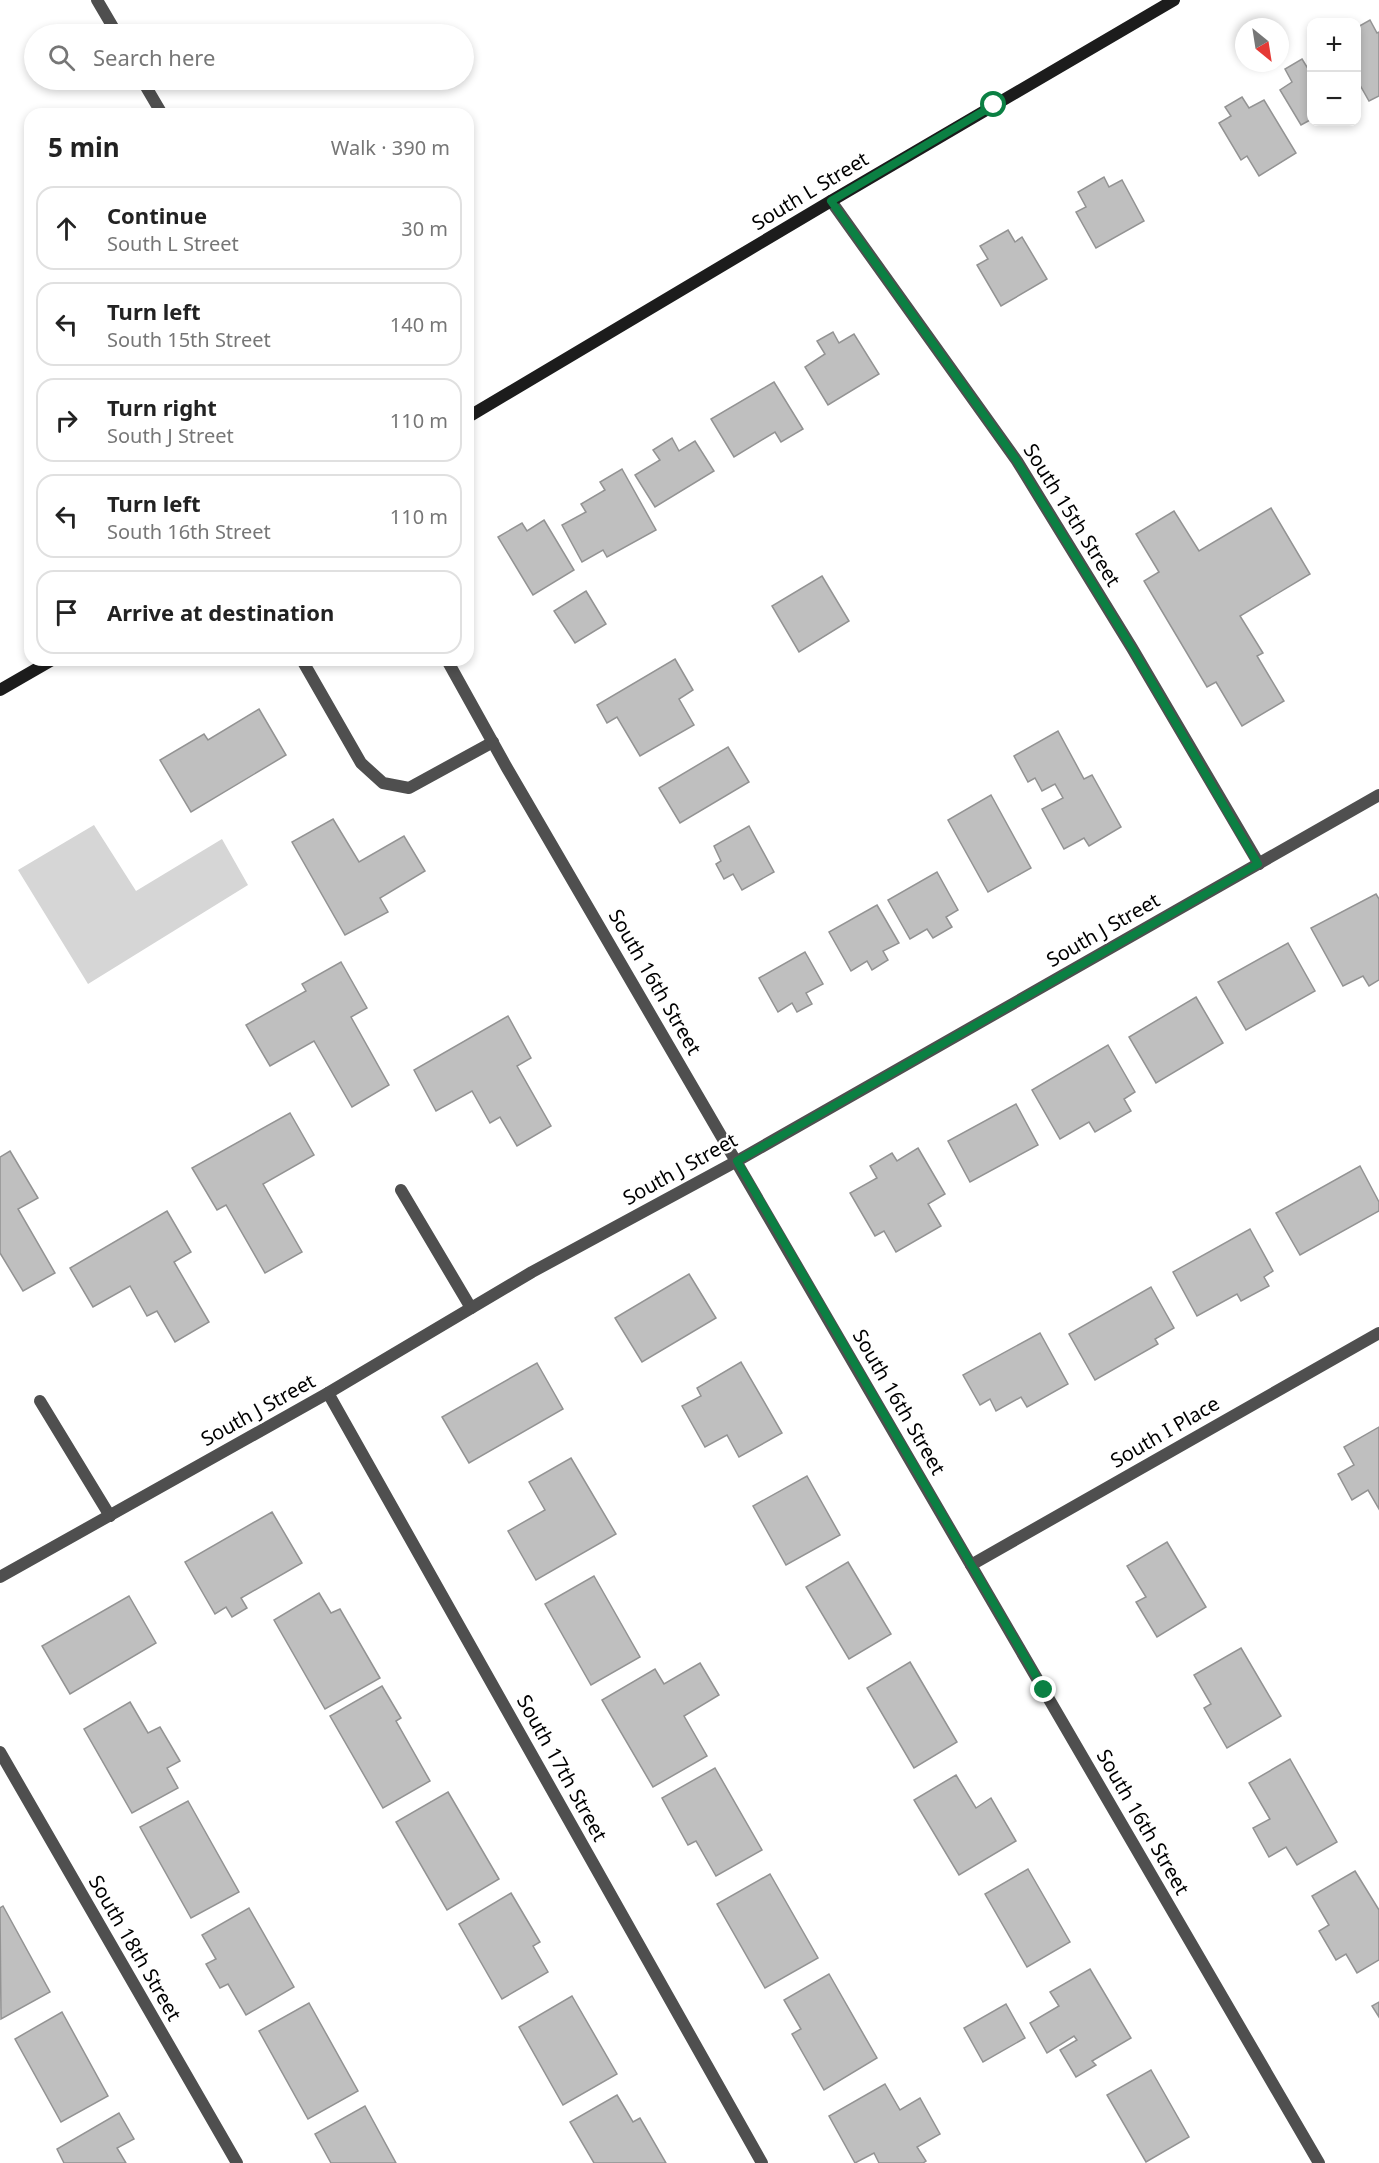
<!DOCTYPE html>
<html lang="en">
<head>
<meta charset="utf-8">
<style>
  :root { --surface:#fff; --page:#f2f2f2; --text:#222; --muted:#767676; --line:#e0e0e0 }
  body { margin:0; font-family:"Noto Sans",sans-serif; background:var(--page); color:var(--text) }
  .controls { position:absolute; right:18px; top:18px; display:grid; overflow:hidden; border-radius:12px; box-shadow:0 3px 9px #0003 }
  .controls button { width:54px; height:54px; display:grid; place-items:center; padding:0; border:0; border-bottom:2px solid var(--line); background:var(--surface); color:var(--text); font:30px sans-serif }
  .compass { position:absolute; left:1235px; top:18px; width:54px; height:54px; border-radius:50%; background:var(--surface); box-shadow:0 3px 9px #0003; rotate:150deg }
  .stop { position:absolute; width:18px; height:18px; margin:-14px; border:4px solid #0b8043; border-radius:50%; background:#fff }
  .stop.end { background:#0b8043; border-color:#fff; box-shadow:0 2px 6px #0008 }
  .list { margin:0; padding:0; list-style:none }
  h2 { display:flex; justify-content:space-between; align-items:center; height:78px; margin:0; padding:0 24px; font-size:26px }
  h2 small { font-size:20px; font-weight:400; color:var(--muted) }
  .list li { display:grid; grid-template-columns:39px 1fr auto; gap:18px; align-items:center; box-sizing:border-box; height:84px; margin:0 12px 12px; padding:0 12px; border:2px solid var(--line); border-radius:18px }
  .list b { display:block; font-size:22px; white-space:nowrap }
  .list p { margin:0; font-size:20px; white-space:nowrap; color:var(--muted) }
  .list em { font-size:20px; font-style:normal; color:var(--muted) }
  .icon { flex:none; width:33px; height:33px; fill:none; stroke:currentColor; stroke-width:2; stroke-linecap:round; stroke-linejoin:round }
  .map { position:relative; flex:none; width:1379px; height:2163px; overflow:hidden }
  .search { position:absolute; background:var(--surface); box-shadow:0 3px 9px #0003; left:24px; top:24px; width:450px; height:66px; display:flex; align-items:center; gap:15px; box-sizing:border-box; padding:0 21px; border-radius:33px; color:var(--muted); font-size:22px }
  .panel { position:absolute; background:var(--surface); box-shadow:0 3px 9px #0003; left:24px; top:108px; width:450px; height:558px; border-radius:18px }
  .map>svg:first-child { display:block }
  .green { fill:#d6d6d6 }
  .building { fill:#bfbfbf; stroke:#939393; stroke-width:1.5 }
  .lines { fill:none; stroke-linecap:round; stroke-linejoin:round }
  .lane { stroke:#4f4f4f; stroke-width:12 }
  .street { stroke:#4f4f4f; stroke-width:12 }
  .secondary { stroke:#1c1c1c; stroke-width:12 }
  .route { stroke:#0b8043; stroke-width:8 }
  .labels { text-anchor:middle; stroke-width:5; stroke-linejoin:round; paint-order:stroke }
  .street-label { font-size:20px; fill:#000; stroke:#fff }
</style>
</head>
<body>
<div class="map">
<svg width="1379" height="2163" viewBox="0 0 1379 2163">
  <rect width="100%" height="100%" fill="#fff"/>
  <path class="green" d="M94,825L136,891L222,839L248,885L88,984L18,870Z"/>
  <g class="building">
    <path d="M1370,20L1377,33L1379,32V96L1369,101L1356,78V28Z"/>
    <path d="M1302,59L1310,72L1312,71V119L1301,125L1280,90L1292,82L1285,69Z"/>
    <path d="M1242,97L1249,108L1264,100L1296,153L1259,176L1247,156L1241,160L1219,123L1231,116L1225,107Z"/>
    <path d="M1104,177L1109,187L1122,180L1144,221L1096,248L1076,212L1086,207L1078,192Z"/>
    <path d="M1008,230L1015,242L1022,237L1047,279L1001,306L977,265L988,259L980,246Z"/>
    <path d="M833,332L839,343L854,334L879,374L828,405L805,367L825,354L817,341Z"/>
    <path d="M774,382L803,429L781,442L775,432L734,457L711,419Z"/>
    <path d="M672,438L679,451L695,441L714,471L655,507L635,475L660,460L653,450Z"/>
    <path d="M622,469L656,530L607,557L603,550L582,562L562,525L586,512L581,504L605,490L600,482Z"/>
    <path d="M1271,508L1310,574L1240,616L1263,653L1257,656L1284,701L1242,726L1216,682L1207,687L1144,581L1159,572L1136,534L1174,511L1199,551Z"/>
    <path d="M544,520L574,570L533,595L498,537L522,523L527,531Z"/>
    <path d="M822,576L849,621L799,652L772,606Z"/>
    <path d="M586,591L606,624L575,643L554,611Z"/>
    <path d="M675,659L693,690L679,699L694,725L640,756L617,717L607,723L597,705Z"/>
    <path d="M259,709L286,755L191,812L160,760L204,734L208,740Z"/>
    <path d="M1058,731L1084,779L1092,775L1121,827L1089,846L1084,838L1064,849L1042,809L1063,798L1055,784L1042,791L1035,778L1028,782L1014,756Z"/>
    <path d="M728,747L749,782L680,823L659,788Z"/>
    <path d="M991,795L1031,868L988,892L948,820Z"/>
    <path d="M333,819L359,862L404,836L425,871L380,898L388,912L345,935L292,842Z"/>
    <path d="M749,826L774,872L742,890L733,874L724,879L716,864L721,861L714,846Z"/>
    <path d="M937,872L958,910L946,917L952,927L933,938L927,929L910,939L888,900Z"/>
    <path d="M1376,894L1379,899V980L1369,986L1363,976L1343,986L1311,928Z"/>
    <path d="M877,905L899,943L883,951L888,960L872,970L867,961L851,971L829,932Z"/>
    <path d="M1288,943L1315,991L1246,1030L1218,982Z"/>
    <path d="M805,952L823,984L806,993L812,1004L797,1012L792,1003L778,1012L759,978Z"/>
    <path d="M341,962L367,1008L351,1017L389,1085L352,1107L314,1041L270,1066L246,1025L306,991L302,984Z"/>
    <path d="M1196,997L1223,1043L1156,1083L1129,1037Z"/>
    <path d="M508,1016L531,1058L517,1066L551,1126L517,1146L500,1117L490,1123L472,1091L436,1111L414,1070Z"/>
    <path d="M1108,1045L1135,1092L1124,1099L1131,1111L1095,1132L1089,1122L1060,1139L1032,1090Z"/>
    <path d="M1016,1104L1038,1145L970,1182L948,1141Z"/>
    <path d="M290,1113L314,1155L263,1184L302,1252L265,1273L226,1205L217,1210L192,1168Z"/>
    <path d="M918,1148L945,1194L928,1204L941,1226L896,1252L884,1231L875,1236L850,1193L877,1178L870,1166L892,1153L897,1161Z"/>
    <path d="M10,1151L38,1198L18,1209L55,1273L23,1291L0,1253V1157Z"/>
    <path d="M1360,1166L1379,1202V1211L1300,1255L1276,1213Z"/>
    <path d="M167,1211L191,1252L174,1262L209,1322L175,1342L157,1311L147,1316L130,1286L93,1307L70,1268Z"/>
    <path d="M1250,1229L1273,1271L1264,1277L1269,1286L1241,1301L1237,1294L1197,1316L1173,1272Z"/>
    <path d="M689,1274L716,1318L642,1362L615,1318Z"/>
    <path d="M1151,1287L1174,1328L1155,1339L1158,1344L1095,1380L1069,1334Z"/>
    <path d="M1040,1333L1068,1384L1027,1407L1021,1397L996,1411L990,1399L980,1405L963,1375Z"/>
    <path d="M741,1362L782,1433L739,1457L727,1435L705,1447L682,1406L701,1396L697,1388Z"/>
    <path d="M537,1363L563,1409L469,1463L442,1417Z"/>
    <path d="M1379,1427V1509L1368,1490L1352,1500L1338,1474L1354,1465L1344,1447Z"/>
    <path d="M571,1458L616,1534L536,1580L508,1531L545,1510L529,1482Z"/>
    <path d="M807,1476L840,1535L786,1565L753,1506Z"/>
    <path d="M272,1512L302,1563L241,1598L247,1608L232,1617L226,1607L215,1614L185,1562Z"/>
    <path d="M1167,1542L1206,1607L1157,1637L1136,1602L1146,1597L1127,1566Z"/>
    <path d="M848,1562L891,1634L849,1659L806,1587Z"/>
    <path d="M594,1576L640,1657L591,1685L545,1604Z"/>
    <path d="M319,1593L331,1613L340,1609L380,1678L325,1709L274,1620Z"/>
    <path d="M129,1596L156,1643L70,1694L42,1646Z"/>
    <path d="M1241,1648L1281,1716L1227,1748L1204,1708L1211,1704L1194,1675Z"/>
    <path d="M910,1662L957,1742L914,1768L867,1688Z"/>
    <path d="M700,1663L719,1695L684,1716L707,1756L653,1787L602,1700L655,1669L664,1684Z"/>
    <path d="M382,1686L401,1718L396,1721L430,1781L383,1808L330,1716Z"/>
    <path d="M130,1702L148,1733L160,1727L180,1761L167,1768L178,1788L132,1813L84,1729Z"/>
    <path d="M1290,1759L1337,1842L1297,1865L1286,1847L1269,1857L1253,1828L1270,1819L1249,1783Z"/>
    <path d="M715,1768L762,1850L716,1876L696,1841L688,1845L662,1798Z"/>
    <path d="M956,1775L976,1808L991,1798L1016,1841L959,1875L914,1800Z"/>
    <path d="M448,1792L499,1879L447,1910L396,1822Z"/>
    <path d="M188,1801L239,1892L191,1918L140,1827Z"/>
    <path d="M1028,1869L1070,1942L1027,1967L985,1894Z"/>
    <path d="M1355,1871L1379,1910V1960L1357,1973L1346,1954L1336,1960L1319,1931L1329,1925L1312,1896Z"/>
    <path d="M770,1874L818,1958L765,1988L717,1904Z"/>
    <path d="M511,1893L540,1942L533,1946L548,1972L502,1999L459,1924Z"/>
    <path d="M3,1906L50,1992L1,2019L0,1908Z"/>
    <path d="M249,1908L294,1987L246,2015L228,1984L220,1988L206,1964L216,1959L202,1935Z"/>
    <path d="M1090,1969L1131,2038L1092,2061L1096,2065L1076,2077L1060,2050L1077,2040L1074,2036L1047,2053L1030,2023L1059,2006L1050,1992Z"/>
    <path d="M829,1974L877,2058L824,2090L792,2034L801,2029L784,2000Z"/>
    <path d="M572,1996L617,2074L563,2105L519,2027Z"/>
    <path d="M1379,2002V2017L1372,2006Z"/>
    <path d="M309,2003L358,2091L308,2119L259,2031Z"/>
    <path d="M1006,2004L1025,2038L983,2062L964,2028Z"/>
    <path d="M62,2012L108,2096L61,2122L15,2039Z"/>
    <path d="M1151,2070L1189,2137L1146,2162L1107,2095Z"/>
    <path d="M885,2084L900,2110L920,2098L940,2134L917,2147L926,2161L923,2163H879L874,2153L855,2163L829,2116Z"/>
    <path d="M617,2095L633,2122L640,2118L666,2163H594L570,2122Z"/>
    <path d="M365,2106L396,2163H331L315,2134Z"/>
    <path d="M119,2113L134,2139L117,2148L126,2163H64L57,2149Z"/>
  </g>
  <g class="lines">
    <g class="lane">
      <path d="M302,660L361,763L383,783L409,788L493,742"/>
      <path d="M401,1190L471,1308"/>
      <path d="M40,1401L110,1516"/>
    </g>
    <g class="street">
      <path d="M97,0L117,34"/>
      <path d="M142,80L162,114"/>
      <path d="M831,201L1017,461L1132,648L1259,864"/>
      <path d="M447,660L507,768L1319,2163"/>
      <path d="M328,1393L762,2163"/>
      <path d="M971,1565L1379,1333"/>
      <path d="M0,1577L328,1393L532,1272L737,1161L1379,795"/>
      <path d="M0,1752L237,2163"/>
    </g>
    <g class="secondary">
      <path d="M468,417L831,201L1174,0"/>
      <path d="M0,690L52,660"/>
    </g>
  </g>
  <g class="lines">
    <path class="route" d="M994,105L831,201L1017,461L1132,648L1258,864L737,1161L1044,1690"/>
  </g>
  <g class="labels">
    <g class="street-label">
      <text transform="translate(810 191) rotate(-31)" y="7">South L Street</text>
      <text transform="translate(1072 515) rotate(58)" y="7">South 15th Street</text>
      <text transform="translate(1103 930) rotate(-30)" y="7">South J Street</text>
      <text transform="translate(655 982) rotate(60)" y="7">South 16th Street</text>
      <text transform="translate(680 1169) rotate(-29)" y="7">South J Street</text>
      <text transform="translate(899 1402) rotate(60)" y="7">South 16th Street</text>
      <text transform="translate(258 1410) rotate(-29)" y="7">South J Street</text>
      <text transform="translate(1165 1432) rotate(-30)" y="7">South I Place</text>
      <text transform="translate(562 1768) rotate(61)" y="7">South 17th Street</text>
      <text transform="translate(1143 1822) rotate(60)" y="7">South 16th Street</text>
      <text transform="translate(135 1948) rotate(60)" y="7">South 18th Street</text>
    </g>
  </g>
</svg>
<div class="controls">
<button>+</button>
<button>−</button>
</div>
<svg class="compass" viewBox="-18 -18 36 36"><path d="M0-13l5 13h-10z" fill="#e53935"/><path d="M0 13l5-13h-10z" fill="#767676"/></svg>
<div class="stop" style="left:994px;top:105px"></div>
<div class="stop end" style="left:1044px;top:1690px"></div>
<div class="search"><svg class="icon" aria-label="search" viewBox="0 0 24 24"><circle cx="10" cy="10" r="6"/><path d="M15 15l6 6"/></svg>Search here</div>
<section class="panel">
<h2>5 min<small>Walk · 390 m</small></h2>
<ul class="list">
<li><svg class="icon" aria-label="ahead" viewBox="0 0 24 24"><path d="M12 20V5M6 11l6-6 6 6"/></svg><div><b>Continue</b><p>South L Street</p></div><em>30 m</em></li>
<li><svg class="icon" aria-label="left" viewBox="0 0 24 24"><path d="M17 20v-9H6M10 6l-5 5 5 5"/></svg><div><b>Turn left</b><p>South 15th Street</p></div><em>140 m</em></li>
<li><svg class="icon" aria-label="right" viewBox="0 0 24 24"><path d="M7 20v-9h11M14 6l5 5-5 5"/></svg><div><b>Turn right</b><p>South J Street</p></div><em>110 m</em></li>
<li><svg class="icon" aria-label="left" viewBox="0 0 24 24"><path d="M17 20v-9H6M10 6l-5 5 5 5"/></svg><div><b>Turn left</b><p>South 16th Street</p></div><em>110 m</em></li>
<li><svg class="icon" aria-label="arrive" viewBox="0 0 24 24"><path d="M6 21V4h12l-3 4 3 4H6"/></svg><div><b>Arrive at destination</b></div></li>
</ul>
</section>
</div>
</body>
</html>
